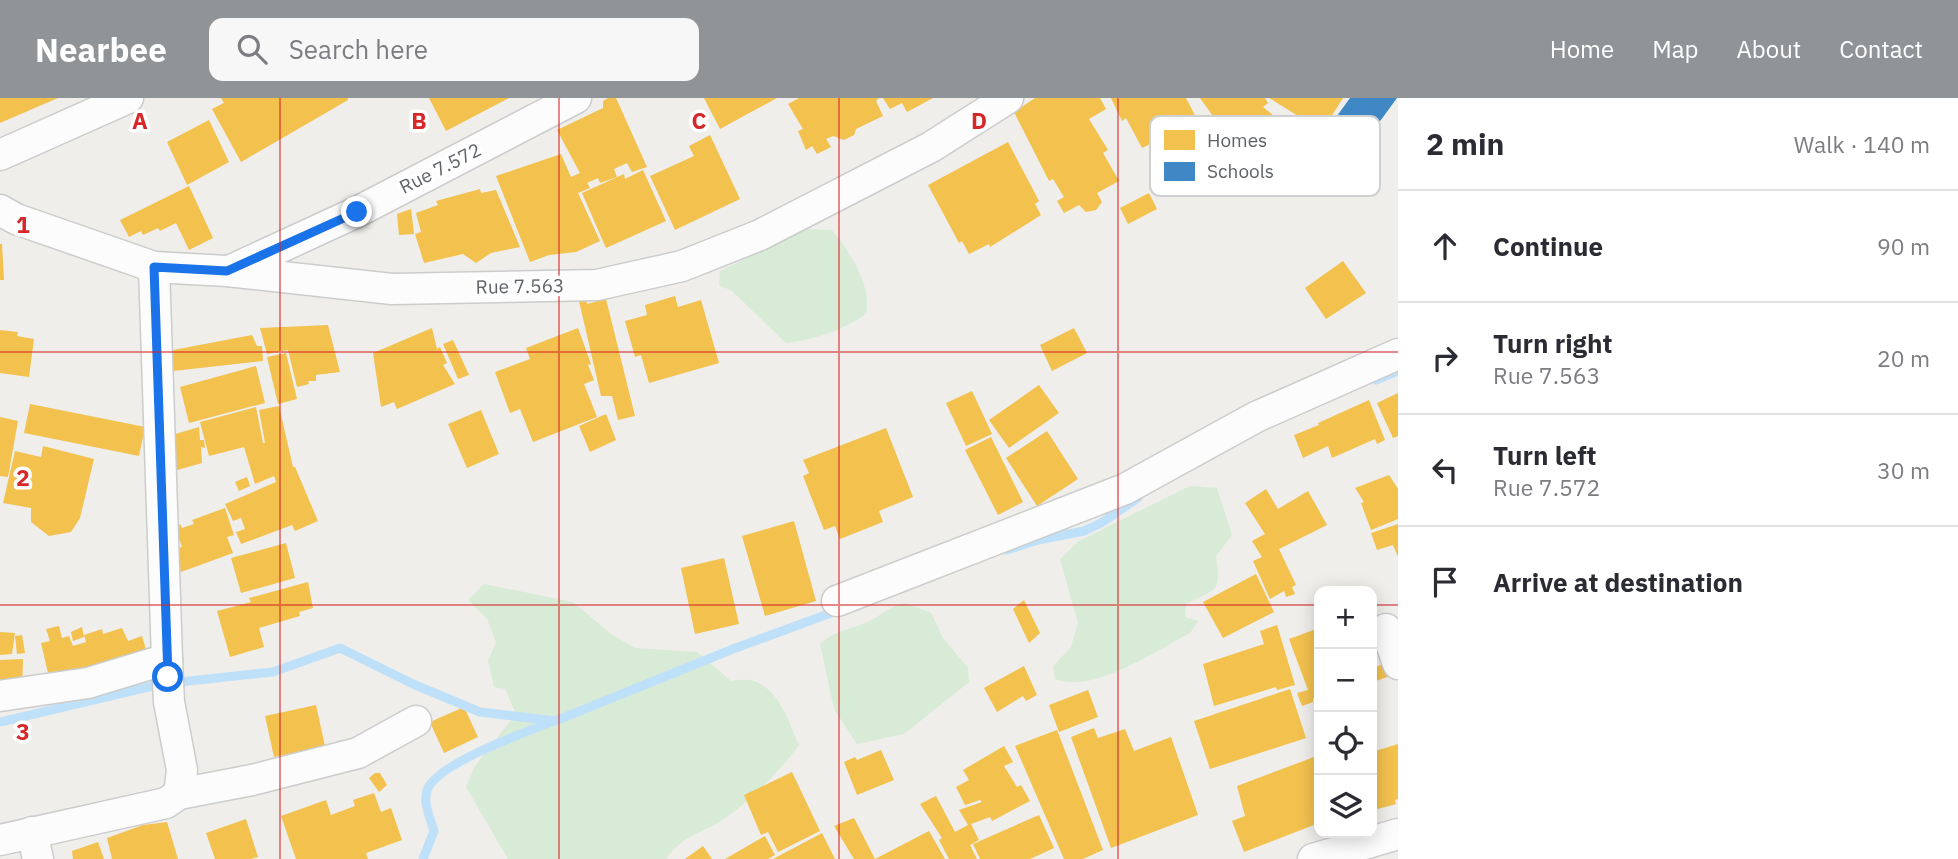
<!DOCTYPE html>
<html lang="en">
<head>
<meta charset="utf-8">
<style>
  :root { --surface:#fff; --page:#f7f7f7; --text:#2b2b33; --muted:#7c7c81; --line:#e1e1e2; --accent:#919496 }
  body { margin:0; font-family:"IBM Plex Sans",sans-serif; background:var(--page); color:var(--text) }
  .controls { position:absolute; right:21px; bottom:21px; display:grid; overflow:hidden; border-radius:14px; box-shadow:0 4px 18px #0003 }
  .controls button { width:63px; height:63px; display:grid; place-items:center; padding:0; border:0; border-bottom:2px solid var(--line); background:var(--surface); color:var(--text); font:35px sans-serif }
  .stop { position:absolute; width:21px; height:21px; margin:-16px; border:5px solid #1a73e8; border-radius:50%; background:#fff }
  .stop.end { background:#1a73e8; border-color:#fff; box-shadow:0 2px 7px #0008 }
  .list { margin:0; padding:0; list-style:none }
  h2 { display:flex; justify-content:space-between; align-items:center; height:91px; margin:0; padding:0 28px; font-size:30px }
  h2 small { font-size:23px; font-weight:400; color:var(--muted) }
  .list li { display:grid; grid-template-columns:46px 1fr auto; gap:21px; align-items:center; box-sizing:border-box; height:112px; padding:0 28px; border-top:2px solid var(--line) }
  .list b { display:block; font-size:26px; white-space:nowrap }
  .list p { margin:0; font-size:23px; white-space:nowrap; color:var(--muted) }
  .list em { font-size:23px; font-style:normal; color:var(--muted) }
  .icon { flex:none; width:38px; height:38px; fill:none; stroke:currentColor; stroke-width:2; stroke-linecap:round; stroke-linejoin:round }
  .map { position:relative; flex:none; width:1398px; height:761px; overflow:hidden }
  header { display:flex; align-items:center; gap:42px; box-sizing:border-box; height:98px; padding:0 35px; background:var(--accent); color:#fff }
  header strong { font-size:33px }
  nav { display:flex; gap:38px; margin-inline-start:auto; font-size:24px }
  .search { width:490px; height:63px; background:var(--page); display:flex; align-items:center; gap:18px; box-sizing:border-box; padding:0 24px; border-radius:14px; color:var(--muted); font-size:26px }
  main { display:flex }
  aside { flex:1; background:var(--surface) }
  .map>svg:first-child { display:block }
  .green { fill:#d8ebd6 }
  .homes { fill:#f2c14e }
  .schools { fill:#3f88c5 }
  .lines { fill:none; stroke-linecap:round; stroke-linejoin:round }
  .stream { stroke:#bfe0f9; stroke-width:9 }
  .street-casing { stroke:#cbcccc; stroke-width:33 }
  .street { stroke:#fdfcfc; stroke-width:30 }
  .route { stroke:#1a73e8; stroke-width:9 }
  .grid { fill:none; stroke:#d62828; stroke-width:2; stroke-opacity:0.55 }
  .labels { text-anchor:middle; stroke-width:7; stroke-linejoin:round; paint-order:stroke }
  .street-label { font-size:19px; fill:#5f6368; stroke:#fff }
  .key { fill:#fff; stroke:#cfd0d2; stroke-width:2 }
  .key-label { font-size:19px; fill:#5f6368 }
  .grid-label { font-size:23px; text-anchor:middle; font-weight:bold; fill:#d62828; stroke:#fff; stroke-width:7; stroke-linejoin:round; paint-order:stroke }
</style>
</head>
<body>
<header>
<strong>Nearbee</strong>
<div class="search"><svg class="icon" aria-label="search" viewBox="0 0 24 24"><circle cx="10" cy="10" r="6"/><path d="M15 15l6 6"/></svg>Search here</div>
<nav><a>Home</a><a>Map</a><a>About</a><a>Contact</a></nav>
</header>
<main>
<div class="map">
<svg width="1398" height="761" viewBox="0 0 1398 761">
  <rect width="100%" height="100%" fill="#efeeea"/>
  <g class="green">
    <path d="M807,131L832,132C850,154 872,187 866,216C844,232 813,242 786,245L732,193L719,187L720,173Z"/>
    <path d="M1190,388L1217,390L1232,437L1216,458C1221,495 1217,490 1186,506L1185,519L1198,523L1190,535C1155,553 1094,596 1055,581L1053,568L1071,549L1078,525L1060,461L1079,443Z"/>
    <path d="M484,486L573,504L611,536L635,550L697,554L731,583C738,582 748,581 754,583C779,591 789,625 799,647C782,671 748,705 724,721C700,736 683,737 666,761H508L466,689L475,668L516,616L505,591L494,589L488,563L496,544L487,521L468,502Z"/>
    <path d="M906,505L931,515L943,540L968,570L969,584L904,636L857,646L834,611L820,546C837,531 852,532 871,522C884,516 891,507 906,505Z"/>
  </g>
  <g class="homes">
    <path d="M0,0H58L0,25Z"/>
    <path d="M221,0H348V2L241,64L212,11L224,5Z"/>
    <path d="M429,0H509L446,33Z"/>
    <path d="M608,0H616L647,69L632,74L627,65L614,71L617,79L600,85L598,80L587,85L590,90L578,95L600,143L576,154L549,157L530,164L496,78L561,56L571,79L580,75L557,32L603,10V3Z"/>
    <path d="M704,0H777L720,31Z"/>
    <path d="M799,0H879L876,3L883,18L856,31L854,37L844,42L833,38L826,41L831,49L817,56L812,48L806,52L798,33L803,31L788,6Z"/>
    <path d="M883,0H933L907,14L902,5L890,11Z"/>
    <path d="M1035,0H1100L1106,11L1089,21L1108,52L1103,55L1119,83L1097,95L1102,104L1096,112L1086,114L1079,107L1064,115L1057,103L1064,99L1053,81L1049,83L1014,14Z"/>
    <path d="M1111,0H1186L1200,27L1177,40L1175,34L1142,50L1126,20L1122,23Z"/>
    <path d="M1200,0H1265L1268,5L1263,9L1304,42L1260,96L1237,69L1244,62Z"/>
    <path d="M1269,0H1343L1322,33Z"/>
    <path d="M209,22L229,64L187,87L167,44Z"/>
    <path d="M710,37L740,101L675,132L650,78L694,58L689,48Z"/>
    <path d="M1008,44L1039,103L1035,106L1041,117L990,149L989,146L969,156L962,143L959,145L928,87Z"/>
    <path d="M643,72L666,123L606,150L582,95L624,76L625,81Z"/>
    <path d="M189,88L213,140L189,152L176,125L160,133L158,130L143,137L141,133L129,139L120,122Z"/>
    <path d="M480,91L481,95L496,92L520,149L491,155L476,165L463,156L424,165L415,136L421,134L416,115L438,107L436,103Z"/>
    <path d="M1149,95L1157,111L1128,126L1120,110Z"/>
    <path d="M411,111L414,136L399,137L397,116Z"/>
    <path d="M0,146H2L4,182H0Z"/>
    <path d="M1343,163L1366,195L1326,221L1305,190Z"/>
    <path d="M675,198L678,209L701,202L719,265L649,285L641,257L635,259L625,223L647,217L645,207Z"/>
    <path d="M586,201L587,206L606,201L635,318L618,322L612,298H601L579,203Z"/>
    <path d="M328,227L340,274L316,277V283H308L309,286L297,289L288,252L267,256L260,230Z"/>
    <path d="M432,230L437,251L440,249L447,265L443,267L455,286L397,311L394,304L381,309L373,255Z"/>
    <path d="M578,230L591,266L588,267L594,282L584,286L597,319L533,344L520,311L510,315L495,274L530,261L526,250Z"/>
    <path d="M1074,230L1087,255L1052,273L1040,247Z"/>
    <path d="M0,232L18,234L17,238L34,241L29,279L0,275Z"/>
    <path d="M252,237L257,248H262L263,263L173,273L168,253Z"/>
    <path d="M453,242L469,277L458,281L443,246Z"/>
    <path d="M286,255L297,301L278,306L267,259Z"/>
    <path d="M256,268L265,305L189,325L180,289Z"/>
    <path d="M1039,287L1059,315L1009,350L989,322Z"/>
    <path d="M972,293L992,336L966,348L946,305Z"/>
    <path d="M1398,295V338L1393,340L1377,305Z"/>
    <path d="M1369,302L1385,342L1377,346L1375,341L1332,360L1328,348L1303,360L1294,337L1319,327L1318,325Z"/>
    <path d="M30,306L145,329L139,358L24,335Z"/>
    <path d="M279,308L293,369H295L318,423L295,433L292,427L241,446L236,434L245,431L241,420L233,423L225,406L276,384L274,378L255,386L244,349L209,358L200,324L256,309L263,345H265L259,312Z"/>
    <path d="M481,312L499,356L467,370L448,326Z"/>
    <path d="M606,316L616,342L590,354L579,328Z"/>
    <path d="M0,319L18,323L8,379L0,378Z"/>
    <path d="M199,329L200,342H204L205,350L201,349L202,365L174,373L172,337Z"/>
    <path d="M886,330L913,399L879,413L883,424L840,441L835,428L824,432L803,378L809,375L803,362Z"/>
    <path d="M1047,333L1078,381L1037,408L1006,360Z"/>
    <path d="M991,339L1023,404L998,417L965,352Z"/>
    <path d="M43,348L94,361L80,420L71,434L49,438L31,424V410L3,405L15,353L41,359Z"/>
    <path d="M1389,377L1398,391V421L1371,432L1361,405L1364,404L1355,390Z"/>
    <path d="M247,379L250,388L239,393L235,384Z"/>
    <path d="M1266,391L1278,411L1308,393L1327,427L1279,451L1296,487L1292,489L1295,496L1286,499L1284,493L1270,501L1253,463L1262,459L1252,443L1265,436L1245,405Z"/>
    <path d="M225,410L234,437L227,439L233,455L181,474L173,452L182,449L175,429L180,426L182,430L194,426L192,422Z"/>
    <path d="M794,423L816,503L765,518L742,438Z"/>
    <path d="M1398,426V459L1393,447L1377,452L1371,435Z"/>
    <path d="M286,445L295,480L241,495L231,460Z"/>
    <path d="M724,460L739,526L695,536L681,470Z"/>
    <path d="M1256,476L1274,514L1223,540L1203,504Z"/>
    <path d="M308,484L313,510L299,514L300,518L259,530L264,549L230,559L217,513L251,504L249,500Z"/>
    <path d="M1024,502L1040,535L1029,545L1013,511Z"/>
    <path d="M1277,527L1295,587L1277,592L1276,589L1214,608L1203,566L1264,546L1260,533Z"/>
    <path d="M59,528L62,540L69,538L73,548L86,544L84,537L102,531L103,536L122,530L128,543L142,538L147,555L51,588L41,545L50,543L46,531Z"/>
    <path d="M82,529L84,539L73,543L71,534Z"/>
    <path d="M1319,530V597L1313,600V604L1302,608L1297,595L1308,592L1289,541Z"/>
    <path d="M0,534L15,535L12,556L0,557Z"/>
    <path d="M22,537L25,555L17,556L15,538Z"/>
    <path d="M23,561L22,593L0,595V562Z"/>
    <path d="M1384,566L1390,578L1373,584L1372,570Z"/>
    <path d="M1024,568L1037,597L1026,603L1023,598L997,614L984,590Z"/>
    <path d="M1290,591L1306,640L1210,671L1194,623Z"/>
    <path d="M1088,592L1098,619L1059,634L1049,607Z"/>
    <path d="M316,607L325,648L274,659L265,618Z"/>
    <path d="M464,609L478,639L444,655L430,624Z"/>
    <path d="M1094,630L1098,640L1125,631L1134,653L1171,639L1198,717L1111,750L1071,639Z"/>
    <path d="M1057,632L1103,752L1083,761H1064L1015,648Z"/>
    <path d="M1398,646V701L1395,702L1396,706L1374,712L1372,703V654Z"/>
    <path d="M1004,648L1013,664L1004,668L1017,689L1021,687L1030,703L992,723L990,719L971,726L979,742L970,747L977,761H949L939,742L942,740L920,706L936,698L955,734L968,727L959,712L982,704L980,702L965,707L956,689L969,682L963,672Z"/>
    <path d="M881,652L894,682L857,697L844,664L855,659L857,662Z"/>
    <path d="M1314,659L1319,675V725L1244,754L1232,723L1245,718L1237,688Z"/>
    <path d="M792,674L820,733L778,754L768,734L761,737L744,697Z"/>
    <path d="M375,675H380L387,687L379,694L369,680Z"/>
    <path d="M374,695L381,714L391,710L402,742L366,755L368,761H296L281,718L326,702L331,717L355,708L353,702Z"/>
    <path d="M1039,717L1054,750L1030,761H980L973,746Z"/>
    <path d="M854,720L875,761L929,733L945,761H854L834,728Z"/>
    <path d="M246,721L258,759L251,761H215L206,735Z"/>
    <path d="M167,724L178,761H112L107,740L143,727Z"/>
    <path d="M822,735L835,761H773Z"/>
    <path d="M765,738L775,757L768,761H725Z"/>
    <path d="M98,744L104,761H73L72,753Z"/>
    <path d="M703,748L712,761H685Z"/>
  </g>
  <path class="schools" d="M1350,0H1397L1367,41L1337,18Z"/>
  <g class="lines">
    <g class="stream">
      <path d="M1376,282L1398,273"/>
      <path d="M1007,452L1038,442L1084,433L1101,425L1138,400"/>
      <path d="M0,624L161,586L273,574L340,550L413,586L480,614L555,623L733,551L839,512"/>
      <path d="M423,761L434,733C430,720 422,703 428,690C441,664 526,634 554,623"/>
    </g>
    <g class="street-casing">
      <g id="street">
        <path d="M0,57L128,0"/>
        <path d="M0,112L16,121L154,169L227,173L392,191L597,187L682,168L760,137L931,49L1008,0"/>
        <path d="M154,169L167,561L169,604L182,672L179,696"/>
        <path d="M229,173L357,114L576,0"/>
        <path d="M837,503L1125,391L1256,319L1398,256"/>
        <path d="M1386,531L1398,566"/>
        <path d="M0,598L88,585L167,561"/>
        <path d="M32,734L38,761"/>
        <path d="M0,742L166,705L179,696L252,682L358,655L416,623"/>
        <path d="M1313,761L1398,736"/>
      </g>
    </g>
    <use href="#street" class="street"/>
  </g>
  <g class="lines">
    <path class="route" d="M168,579L154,169L227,173L357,114"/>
  </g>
  <path class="grid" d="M280,0V761M559,0V761M839,0V761M1118,0V761M0,254H1398M0,507H1319M1372,507H1398"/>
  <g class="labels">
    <g class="street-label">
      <text transform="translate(440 70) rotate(-27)" y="7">Rue 7.572</text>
      <text transform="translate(520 188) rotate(-1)" y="7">Rue 7.563</text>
    </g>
  </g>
  <rect x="1150" y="18" width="230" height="80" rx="10" class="key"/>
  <rect x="1164" y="32" width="31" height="20" fill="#f2c14e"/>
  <rect x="1164" y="64" width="31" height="19" fill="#3f88c5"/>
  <g class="key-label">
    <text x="1207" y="49">Homes</text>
    <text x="1207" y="80">Schools</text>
  </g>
  <g class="grid-label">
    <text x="140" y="31">A</text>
    <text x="419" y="31">B</text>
    <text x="699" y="31">C</text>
    <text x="979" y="31">D</text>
    <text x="23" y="135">1</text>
    <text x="23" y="388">2</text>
    <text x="23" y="642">3</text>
  </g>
</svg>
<div class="controls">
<button>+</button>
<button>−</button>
<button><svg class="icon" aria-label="locate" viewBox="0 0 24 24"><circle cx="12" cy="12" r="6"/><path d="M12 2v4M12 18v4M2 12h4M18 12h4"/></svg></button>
<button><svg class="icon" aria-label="layers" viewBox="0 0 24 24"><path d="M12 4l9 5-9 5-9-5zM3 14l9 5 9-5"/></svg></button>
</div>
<div class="stop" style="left:168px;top:579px"></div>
<div class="stop end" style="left:357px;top:114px"></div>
</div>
<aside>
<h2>2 min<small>Walk · 140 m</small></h2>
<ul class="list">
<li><svg class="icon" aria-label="ahead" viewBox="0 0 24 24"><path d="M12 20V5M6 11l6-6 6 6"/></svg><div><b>Continue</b></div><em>90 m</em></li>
<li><svg class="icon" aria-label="right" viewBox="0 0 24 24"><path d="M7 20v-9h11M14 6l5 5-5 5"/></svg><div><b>Turn right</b><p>Rue 7.563</p></div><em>20 m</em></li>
<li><svg class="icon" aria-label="left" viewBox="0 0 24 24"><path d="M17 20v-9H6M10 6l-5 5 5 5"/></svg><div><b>Turn left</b><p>Rue 7.572</p></div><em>30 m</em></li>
<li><svg class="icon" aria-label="arrive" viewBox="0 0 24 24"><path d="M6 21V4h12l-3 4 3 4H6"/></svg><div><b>Arrive at destination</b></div></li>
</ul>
</aside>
</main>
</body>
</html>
